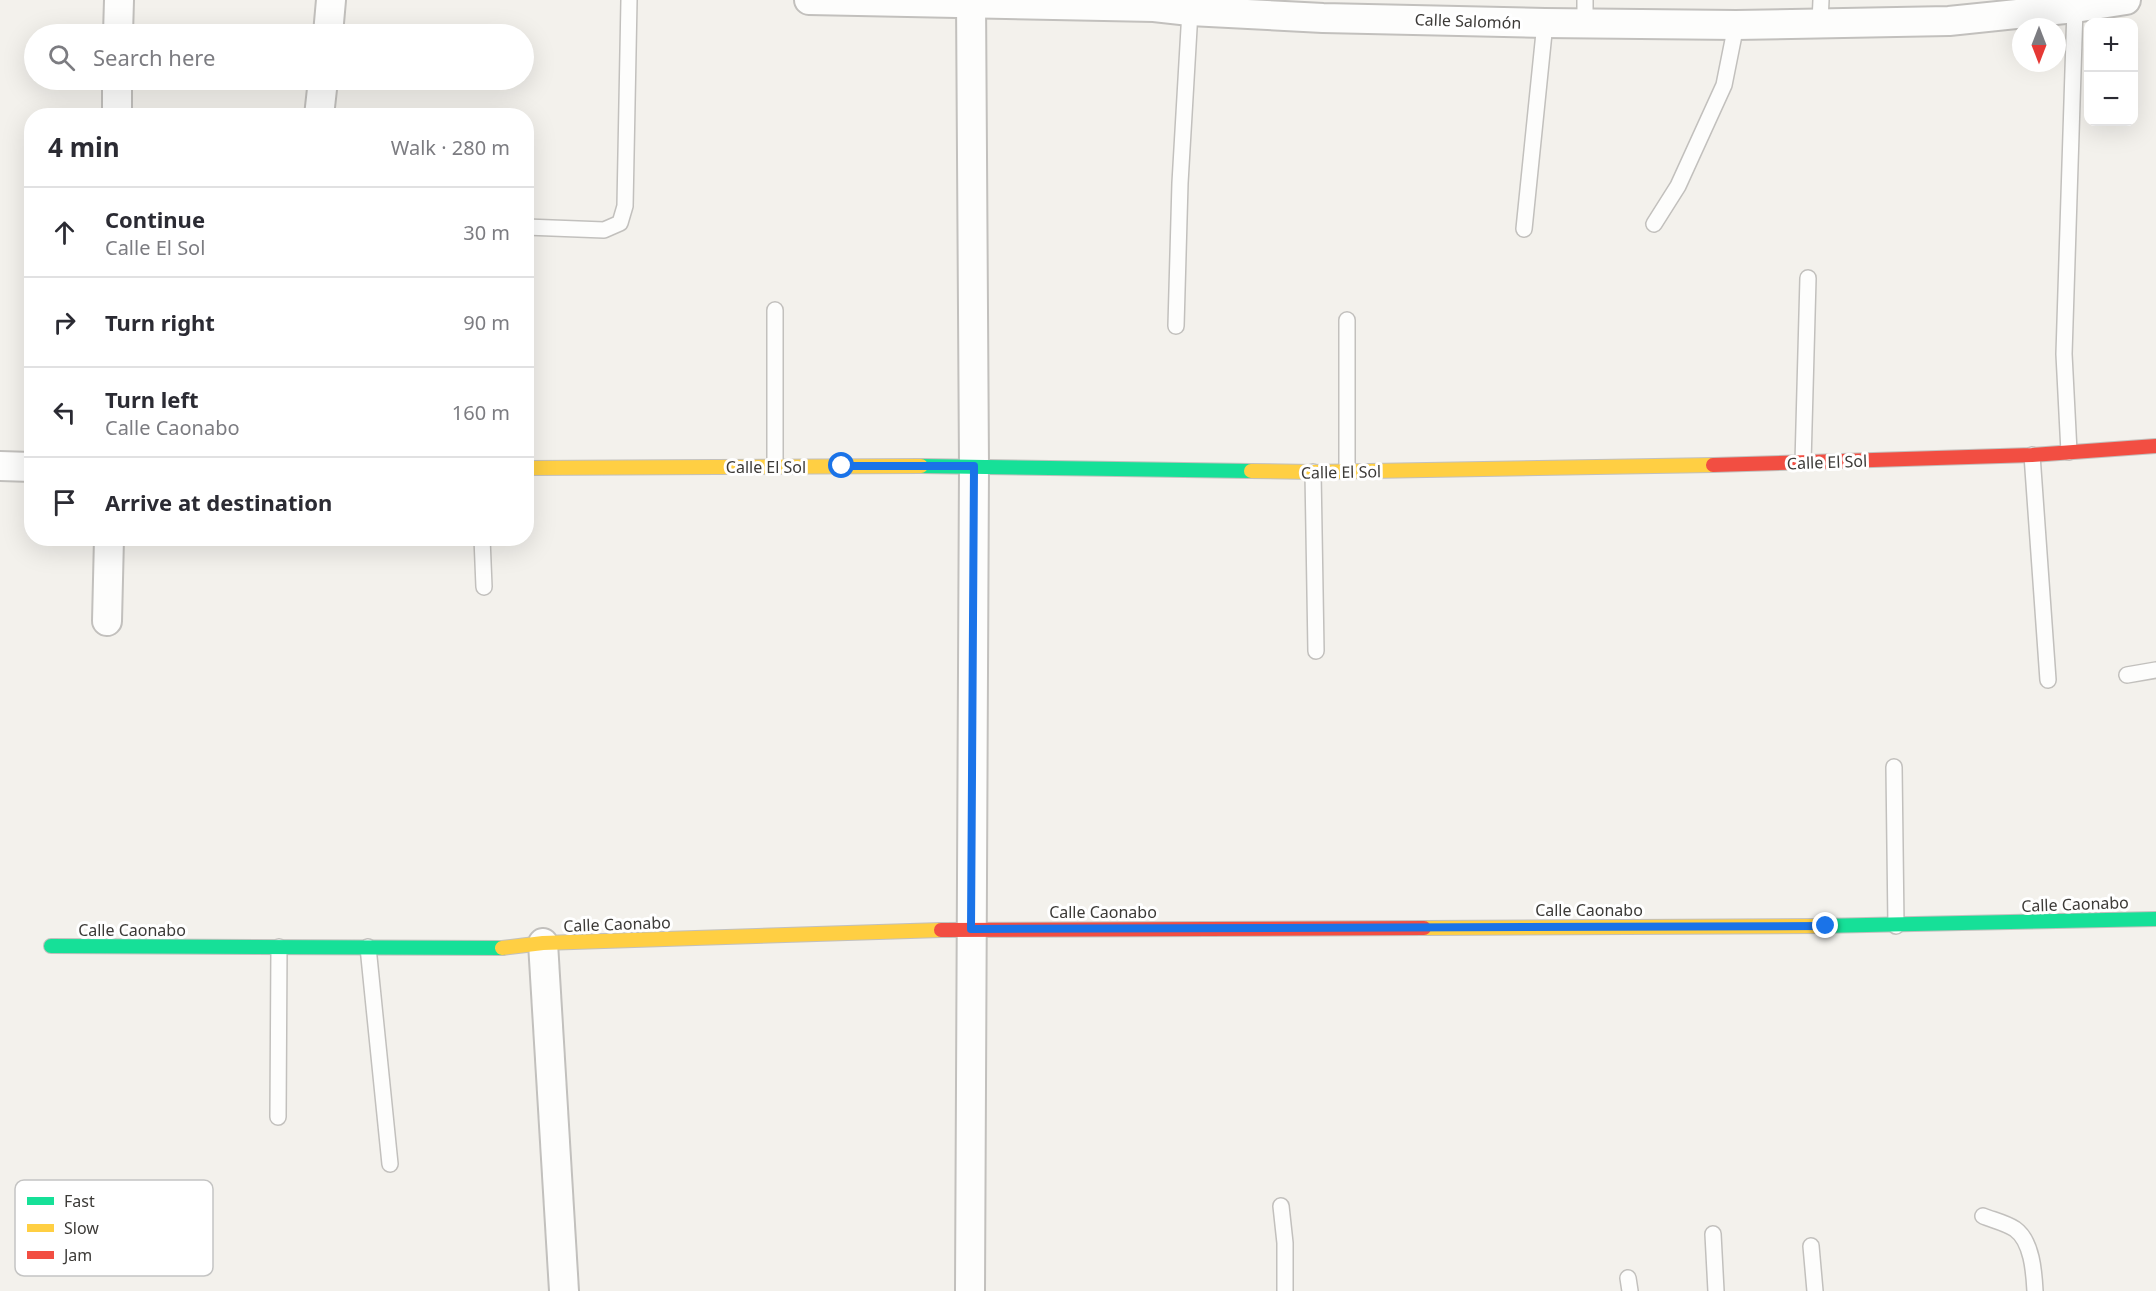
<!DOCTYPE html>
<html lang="en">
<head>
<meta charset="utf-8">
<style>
  :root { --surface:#fff; --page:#f7f7f7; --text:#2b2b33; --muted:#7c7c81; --line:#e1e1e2 }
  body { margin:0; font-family:"Noto Sans",sans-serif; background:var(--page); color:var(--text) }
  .controls { position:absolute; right:18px; top:18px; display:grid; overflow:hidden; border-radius:12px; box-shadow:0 6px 24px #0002 }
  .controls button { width:54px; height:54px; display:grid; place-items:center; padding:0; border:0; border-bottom:2px solid var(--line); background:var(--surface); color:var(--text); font:30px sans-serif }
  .compass { position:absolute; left:2012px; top:18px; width:54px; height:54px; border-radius:50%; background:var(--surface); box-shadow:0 6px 24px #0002; rotate:180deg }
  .stop { position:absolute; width:18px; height:18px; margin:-14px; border:4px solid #1a73e8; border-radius:50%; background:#fff }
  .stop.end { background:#1a73e8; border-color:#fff; box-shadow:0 2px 6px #0008 }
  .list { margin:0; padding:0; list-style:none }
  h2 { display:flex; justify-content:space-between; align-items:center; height:78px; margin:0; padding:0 24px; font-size:26px }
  h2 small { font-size:20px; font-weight:400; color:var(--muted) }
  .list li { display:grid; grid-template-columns:39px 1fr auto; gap:18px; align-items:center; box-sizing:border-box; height:90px; padding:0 24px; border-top:2px solid var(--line) }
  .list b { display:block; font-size:22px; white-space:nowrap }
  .list p { margin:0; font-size:20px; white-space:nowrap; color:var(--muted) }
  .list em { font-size:20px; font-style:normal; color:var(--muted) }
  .icon { flex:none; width:33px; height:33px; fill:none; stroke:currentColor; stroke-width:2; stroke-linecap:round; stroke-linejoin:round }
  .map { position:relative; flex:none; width:2156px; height:1291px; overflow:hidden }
  .search { position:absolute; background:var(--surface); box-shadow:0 6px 24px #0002; left:24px; top:24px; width:510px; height:66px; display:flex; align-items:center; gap:15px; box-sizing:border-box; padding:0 21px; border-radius:33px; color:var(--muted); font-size:22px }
  .panel { position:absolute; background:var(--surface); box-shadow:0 6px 24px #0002; left:24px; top:108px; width:510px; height:438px; border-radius:24px }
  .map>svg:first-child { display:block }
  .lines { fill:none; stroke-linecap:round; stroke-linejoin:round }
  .lane-casing { stroke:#c2c0bd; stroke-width:18 }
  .street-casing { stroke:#c2c0bd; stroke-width:32 }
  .fast-casing { stroke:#c2c0bd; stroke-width:16 }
  .slow-casing { stroke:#c2c0bd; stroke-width:16 }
  .jam-casing { stroke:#c2c0bd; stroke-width:16 }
  .lane { stroke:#fdfdfc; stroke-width:15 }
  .street { stroke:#fdfdfc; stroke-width:28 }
  .fast { stroke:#16e098; stroke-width:14 }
  .slow { stroke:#ffcf43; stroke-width:14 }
  .jam { stroke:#f24e42; stroke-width:14 }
  .route { stroke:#1a73e8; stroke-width:8 }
  .labels { text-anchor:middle; stroke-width:6; stroke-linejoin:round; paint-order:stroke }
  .street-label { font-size:16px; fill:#3c3a37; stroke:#fff }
  .key { fill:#fff; stroke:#c4c4c3; stroke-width:1.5 }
  .key-label { font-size:16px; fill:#3c3a37 }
</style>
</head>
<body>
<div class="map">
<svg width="2156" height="1291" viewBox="0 0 2156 1291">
  <rect width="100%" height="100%" fill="#f3f1ec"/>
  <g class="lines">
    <g class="lane-casing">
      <g id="lane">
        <path d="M1585,0V24"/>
        <path d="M1820,22L1821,0"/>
        <path d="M1654,224L1678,186L1724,85L1736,25"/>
        <path d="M526,227L604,230L620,223L625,206L629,0"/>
        <path d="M1524,229L1545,23"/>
        <path d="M775,310V467"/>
        <path d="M1347,320V472"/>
        <path d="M1176,326L1180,183L1190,11"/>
        <path d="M2069,452L2064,354L2075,8"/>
        <path d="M2032,455L2048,680"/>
        <path d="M1803,463L1808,278"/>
        <path d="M1313,472L1316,651"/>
        <path d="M482,538L484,587"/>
        <path d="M2127,675L2156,670"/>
        <path d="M1894,767L1896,926"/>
        <path d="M368,947L390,1164"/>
        <path d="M278,1117L279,947"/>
        <path d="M1281,1206L1285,1243V1291"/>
        <path d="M1983,1216C1993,1220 2006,1223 2015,1229C2032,1241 2034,1272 2035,1291"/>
        <path d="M1713,1234L1716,1291"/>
        <path d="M1811,1246L1815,1291"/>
        <path d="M1628,1278L1630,1291"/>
      </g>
    </g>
    <g class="street-casing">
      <g id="street">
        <path d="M809,0L1154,7L1190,11L1323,18L1545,23L1736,25L1949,21L2075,8L2126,0"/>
        <path d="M118,34L119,0"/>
        <path d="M328,34L331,0"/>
        <path d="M117,116V80"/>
        <path d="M319,116L323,80"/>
        <path d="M0,466L32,467"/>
        <path d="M107,621L109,538"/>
        <path d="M543,943L564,1291"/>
        <path d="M970,1291L974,466L971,0"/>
      </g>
    </g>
    <g class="fast-casing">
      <g id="fast">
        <path d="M921,466L1251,471"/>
        <path d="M1819,926L2156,919"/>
        <path d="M51,946L502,948"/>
      </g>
    </g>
    <g class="slow-casing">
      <g id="slow">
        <path d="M526,468L921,466"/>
        <path d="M1251,471L1313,472L1713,465"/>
        <path d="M1424,928L1819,926"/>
        <path d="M502,948L543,943L941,930"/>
      </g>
    </g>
    <g class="jam-casing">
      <g id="jam">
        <path d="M1713,465L2032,455L2156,446"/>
        <path d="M941,930L1424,928"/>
      </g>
    </g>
    <use href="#lane" class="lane"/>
    <use href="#street" class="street"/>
    <use href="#fast" class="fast"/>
    <use href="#slow" class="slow"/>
    <use href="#jam" class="jam"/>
  </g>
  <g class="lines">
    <path class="route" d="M842,466H974L971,929L1826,926"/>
  </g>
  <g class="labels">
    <g class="street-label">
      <text transform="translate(1468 21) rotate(2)" y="6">Calle Salomón</text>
      <text transform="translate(1827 462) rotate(-2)" y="6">Calle El Sol</text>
      <text x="766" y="473">Calle El Sol</text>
      <text transform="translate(1341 472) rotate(-1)" y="6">Calle El Sol</text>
      <text transform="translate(2075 904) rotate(-2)" y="6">Calle Caonabo</text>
      <text x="1589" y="916">Calle Caonabo</text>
      <text x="1103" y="918">Calle Caonabo</text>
      <text transform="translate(617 924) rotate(-2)" y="6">Calle Caonabo</text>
      <text x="132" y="936">Calle Caonabo</text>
    </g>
  </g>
  <rect x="15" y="1180" width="198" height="96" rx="9" class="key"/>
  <rect x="27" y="1197" width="27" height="8" fill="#16e098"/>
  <rect x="27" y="1224" width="27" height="8" fill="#ffcf43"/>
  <rect x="27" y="1251" width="27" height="8" fill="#f24e42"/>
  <g class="key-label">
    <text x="64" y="1207">Fast</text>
    <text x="64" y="1234">Slow</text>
    <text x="64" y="1261">Jam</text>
  </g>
</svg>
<div class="controls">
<button>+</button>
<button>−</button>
</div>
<svg class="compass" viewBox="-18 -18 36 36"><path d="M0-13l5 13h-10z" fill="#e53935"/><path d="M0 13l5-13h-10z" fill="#7c7c81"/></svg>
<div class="stop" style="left:842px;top:466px"></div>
<div class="stop end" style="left:1826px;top:926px"></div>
<div class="search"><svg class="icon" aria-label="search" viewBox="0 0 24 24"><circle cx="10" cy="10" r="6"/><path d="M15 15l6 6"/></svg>Search here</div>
<section class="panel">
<h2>4 min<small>Walk · 280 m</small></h2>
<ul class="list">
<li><svg class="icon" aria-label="ahead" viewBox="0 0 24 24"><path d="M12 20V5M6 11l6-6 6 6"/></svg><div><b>Continue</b><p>Calle El Sol</p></div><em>30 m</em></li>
<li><svg class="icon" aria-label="right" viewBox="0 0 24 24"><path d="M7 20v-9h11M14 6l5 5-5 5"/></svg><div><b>Turn right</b></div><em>90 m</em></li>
<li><svg class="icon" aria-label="left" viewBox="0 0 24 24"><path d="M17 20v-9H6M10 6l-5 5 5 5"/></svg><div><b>Turn left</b><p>Calle Caonabo</p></div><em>160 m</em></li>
<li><svg class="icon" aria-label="arrive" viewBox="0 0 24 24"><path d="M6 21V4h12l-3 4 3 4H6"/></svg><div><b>Arrive at destination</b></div></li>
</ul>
</section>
</div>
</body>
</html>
